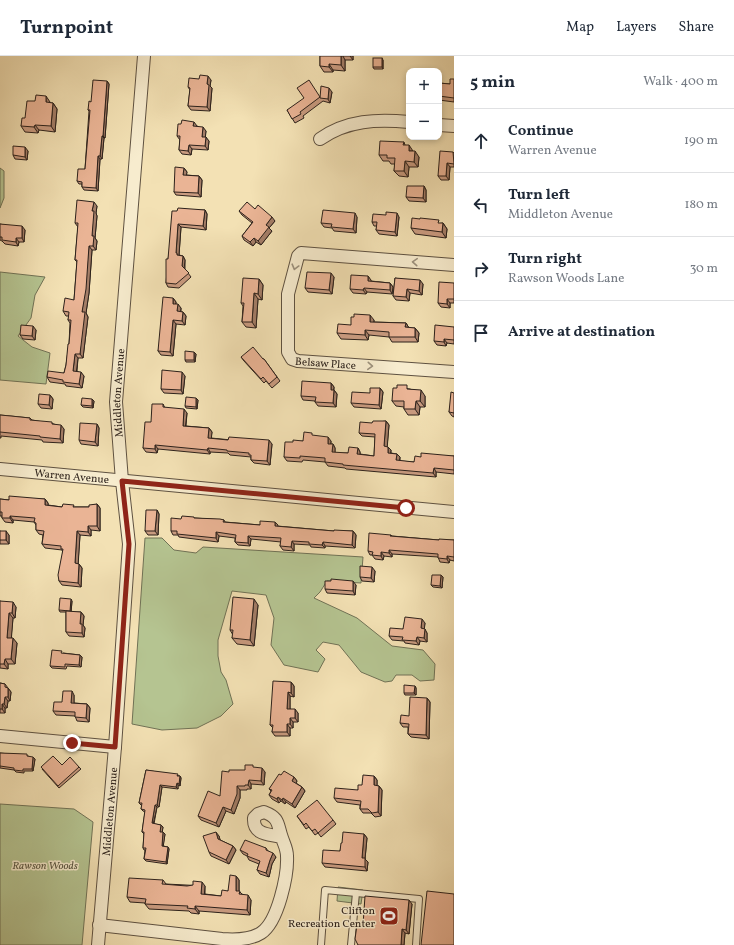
<!DOCTYPE html>
<html lang="en">
<head>
<meta charset="utf-8">
<style>
  :root { --surface:#fff; --page:#f6f6f7; --text:#1f2937; --muted:#747a83; --line:#e0e1e3 }
  body { margin:0; font-family:Vollkorn,serif; background:var(--page); color:var(--text) }
  .controls { position:absolute; right:12px; top:12px; display:grid; overflow:hidden; border-radius:8px; box-shadow:0 2px 6px #0003 }
  .controls button { width:36px; height:36px; display:grid; place-items:center; padding:0; border:0; border-bottom:1px solid var(--line); background:var(--surface); color:var(--text); font:20px sans-serif }
  .stop { position:absolute; width:12px; height:12px; margin:-9px; border:3px solid #8f2418; border-radius:50%; background:#fff }
  .stop.end { background:#8f2418; border-color:#fff; box-shadow:0 1px 4px #0008 }
  .list { margin:0; padding:0; list-style:none }
  h2 { display:flex; justify-content:space-between; align-items:center; height:52px; margin:0; padding:0 16px; font-size:17px }
  h2 small { font-size:13px; font-weight:400; color:var(--muted) }
  .list li { display:grid; grid-template-columns:26px 1fr auto; gap:12px; align-items:center; box-sizing:border-box; height:64px; padding:0 16px; border-top:1px solid var(--line) }
  .list b { display:block; font-size:15px; white-space:nowrap }
  .list p { margin:0; font-size:13px; white-space:nowrap; color:var(--muted) }
  .list em { font-size:13px; font-style:normal; color:var(--muted) }
  .icon { flex:none; width:22px; height:22px; fill:none; stroke:currentColor; stroke-width:2; stroke-linecap:round; stroke-linejoin:round }
  .map { position:relative; flex:none; width:454px; height:889px; overflow:hidden }
  header { display:flex; align-items:center; gap:24px; box-sizing:border-box; height:56px; padding:0 20px; background:var(--surface); border-bottom:1px solid var(--line) }
  header strong { font-size:19px }
  nav { display:flex; gap:22px; margin-inline-start:auto; font-size:14px }
  main { display:flex }
  aside { flex:1; background:var(--surface) }
  .map>svg:first-child { display:block }
  .green { fill:#b5c491; stroke:#707256 }
  .lines { fill:none; stroke-linecap:round; stroke-linejoin:round }
  .service-casing { stroke:#5e5141; stroke-width:8 }
  .minor-casing { stroke:#5e5141; stroke-width:14 }
  .service { stroke:#f7ecce; stroke-width:6 }
  .minor { stroke:#f7ecce; stroke-width:12 }
  .wall { fill:#c99b80; stroke:#2c211b }
  .shaded-wall { fill:#a47e68; stroke:#2c211b }
  .building { fill:#eab495; stroke:#2c211b }
  .oneway { stroke:#9c917d }
  .route { stroke:#8f2418; stroke-width:5 }
  .labels { text-anchor:middle; stroke-width:3; stroke-linejoin:round; paint-order:stroke }
  .street-label { font-size:11px; fill:#2c211b; stroke:#f7ecce }
  .park-label { font-size:11px; font-style:italic; fill:#55523e; stroke:#f7ecce }
  .poi-label { font-size:11px; fill:#2c211b; stroke:#f7ecce; text-anchor:end }
</style>
</head>
<body>
<header>
<strong>Turnpoint</strong>
<nav><a>Map</a><a>Layers</a><a>Share</a></nav>
</header>
<main>
<div class="map">
<svg width="454" height="889" viewBox="0 0 454 889">
  <rect width="100%" height="100%" fill="#f3e1b4"/>
  <filter id="stains"><feTurbulence type="fractalNoise" baseFrequency=".005" numOctaves="4"/><feColorMatrix values="0 0 0 0 .2 0 0 0 0 .09 0 0 0 0 .02 0 0 0 .5 -.17"/></filter>
  <radialGradient id="worn" r=".72"><stop offset=".6" stop-color="#630" stop-opacity="0"/><stop offset="1" stop-color="#630" stop-opacity=".3"/></radialGradient>
  <g class="green">
    <path d="M0,112L4,115V142L0,152Z"/>
    <path d="M0,216L45,221L35,239L31,262L18,280L32,291L50,297L46,328L0,324Z"/>
    <path d="M145,482H162L174,494L196,497L203,491L363,501L361,527L327,525L320,536L314,542L357,562L392,590L423,594L435,608L434,624L420,625L412,619H396L392,625L385,626L361,616L339,589L323,586L316,594L325,603L318,616L284,609L271,589L274,562L266,539L232,535L218,584V600L221,616L226,624L233,648L221,660L197,672L162,674L132,668Z"/>
    <path d="M0,748L74,753L93,766L82,889H0Z"/>
    <path d="M338,831L363,834L361,848L337,845Z"/>
  </g>
  <g class="lines">
    <g class="service-casing">
      <g id="service">
        <path d="M321,889L325,834L419,843L416,889"/>
        <path d="M351,889L356,837"/>
      </g>
    </g>
    <g class="minor-casing">
      <g id="minor">
        <path d="M439,69L454,70"/>
        <path d="M320,83C347,64 377,63 409,66"/>
        <path id="s1" d="M454,209L301,197L298,200L288,238V296L292,303L298,305L454,316"/>
        <path id="s2" d="M0,413L454,456"/>
        <path d="M0,680L115,691"/>
        <path d="M99,869L222,883C235,884 250,884 261,877C278,866 288,819 287,800C287,793 284,788 282,782C277,768 280,762 264,756L258,758L254,762C253,779 268,778 281,781"/>
        <path id="s3" d="M98,889L115,691L129,488L122,425L116,346L144,0"/>
      </g>
    </g>
    <use href="#service" class="service"/>
    <use href="#minor" class="minor"/>
  </g>
  <g class="wall">
    <path d="M320,0H353V4H345V15L333,14V16H324L320,10Z"/>
    <path d="M383,4V13H374L373,11Z"/>
    <path d="M454,23V46L439,44V27L450,28Z"/>
    <path d="M211,24L210,30L212,32L210,55L191,54L188,50L190,34L188,31Z"/>
    <path d="M107,25L109,28L105,82H104L102,103H100L98,135L84,134L82,131V128H79L77,125L85,113L89,55L88,54L91,46Z"/>
    <path d="M332,36L330,47L323,45L303,60L304,62L295,67L287,54L320,41Z"/>
    <path d="M50,46V47H53L57,53L55,76L39,74L38,77L25,76L21,70L25,62Z"/>
    <path d="M197,70L206,75L205,81L209,85L208,94L192,93L191,99L182,98L179,94L180,84L177,80Z"/>
    <path d="M404,86L405,89L419,101L418,111H409L408,121L399,120L394,115L395,108H391L389,105H383L379,99Z"/>
    <path d="M28,95L27,104L15,103L13,99Z"/>
    <path d="M453,96L454,97V111H450L449,124H441L438,120Z"/>
    <path d="M184,112L187,116L186,119L199,120L202,124L201,141L176,139L174,136Z"/>
    <path d="M424,130L426,134V146L409,145L406,141Z"/>
    <path d="M97,150L96,157L97,160L95,182L97,185L96,194H92L89,237L86,257L88,261L83,302H78L77,315L84,320L82,332L66,330L65,328L50,326L47,321L64,317L66,309L69,288L70,267L68,264L69,260H66L63,255L74,244L77,206L75,204L78,171L75,167Z"/>
    <path d="M255,153L275,165L269,172L272,175L261,189L256,186L253,190L244,184L242,180L252,167L242,159L239,155Z"/>
    <path d="M205,154L207,158L206,174L181,171L179,199L183,200L185,204V213L191,221L179,232L168,231L166,227L168,203L177,155Z"/>
    <path d="M357,161L356,177L334,175L332,172L324,171L321,167Z"/>
    <path d="M399,161L397,180L379,178L376,174L377,170H374L372,166Z"/>
    <path d="M443,167L447,173L446,182L415,178L411,172Z"/>
    <path d="M0,168L25,174L24,186H19L18,190L5,188L2,185L0,184Z"/>
    <path d="M368,220L371,225L390,227L393,231L392,238L367,236L366,238L353,237L350,233Z"/>
    <path d="M334,221L332,238L308,236L305,232Z"/>
    <path d="M395,222L423,228L422,239L410,237L409,245L396,244L393,240Z"/>
    <path d="M259,223L263,229L262,244L258,243L256,272L246,271L242,266L243,250L241,247Z"/>
    <path d="M454,227V247H450V252L441,251L438,247Z"/>
    <path d="M173,242L176,246V248L181,252V256H183L186,260L185,269L176,268L173,300L161,299L158,295Z"/>
    <path d="M374,264V266L406,267L409,272H415L419,277L418,286H392L389,281L369,279L368,284L341,283L337,277L351,269Z"/>
    <path d="M454,271V288L447,287L446,290L437,289L434,285Z"/>
    <path d="M36,274L35,284L23,283L20,279Z"/>
    <path d="M196,298L195,306H186L185,304Z"/>
    <path d="M241,301L263,303H264L280,325L272,332L266,325L264,327L244,305Z"/>
    <path d="M185,320L183,338L164,337L161,333Z"/>
    <path d="M331,327L334,331V334L337,338L336,351L318,350L315,346V345L303,344L301,340Z"/>
    <path d="M380,332L383,336L381,353L354,351L351,347Z"/>
    <path d="M397,332L410,333L425,340V351H420L419,359H408L404,353V351L396,350L392,345Z"/>
    <path d="M454,337V361L452,360L449,356Z"/>
    <path d="M50,339L53,343L52,353L41,352L38,348Z"/>
    <path d="M198,344L197,353L186,352L185,350Z"/>
    <path d="M94,345L93,352L83,351L81,349Z"/>
    <path d="M163,348L165,352L187,357L186,370L209,372L212,376L211,382L272,388L270,409L254,407L251,404V401L230,399L228,397L210,396V398L158,393L157,397L146,396L143,392Z"/>
    <path d="M0,359L30,362L32,364L54,368L64,373L63,387L43,386L42,384L1,380V382H0Z"/>
    <path d="M386,365L389,369L387,391H388L391,394V397L397,398L400,401V405L414,406L421,401L454,400V418L436,416V421L346,413L345,412L328,410L325,406L303,404L302,406L287,405L284,401L293,386L303,385L314,380L331,385V388H333L335,392V397H348L358,392L360,396V398L374,400L375,381L362,380L359,377L372,367Z"/>
    <path d="M97,368L99,372L98,390L81,388L79,384Z"/>
    <path d="M0,443L9,444L45,443L48,447V449L62,451H89L97,448L100,452V475L91,474V480L80,479L78,507L79,508L82,512L81,531L62,529L59,525L63,496L62,494L45,492L42,488L43,479L39,478L36,474V469L34,466L13,464V467L5,466L2,462V460H0Z"/>
    <path d="M157,454L159,458L158,479H148L145,475Z"/>
    <path d="M195,462L224,464L225,466L260,469H278L277,470L334,475H353L356,479L355,492L325,490V492L311,491L310,489L294,488V495L283,494L280,490L281,486L251,483L250,490L238,489L235,486V482L219,480L218,486L179,481L178,479H173L171,475L181,463Z"/>
    <path d="M0,475L9,479V488H0Z"/>
    <path d="M391,479L392,480L439,484H454V505L450,504L449,507L440,506L438,501L392,498V501L384,500L383,504L375,503L372,499H370L368,495Z"/>
    <path d="M375,515L374,526L362,525L360,521Z"/>
    <path d="M443,521L442,532L433,531L431,529Z"/>
    <path d="M356,529L355,539L327,537L325,533Z"/>
    <path d="M0,545L16,551L15,562H13L11,582L17,587L15,608H8V613L0,612Z"/>
    <path d="M72,545L71,556H81L84,560L83,569L85,572L84,581L69,580L66,576V556H60L59,554Z"/>
    <path d="M258,549L254,590L237,588L232,582L233,579L230,574Z"/>
    <path d="M425,567L424,573L427,577V586L420,585L419,589L405,587L404,585L392,584L389,580L403,573Z"/>
    <path d="M63,597L80,599L82,601L81,611L67,610L66,613L52,612L50,610Z"/>
    <path d="M291,626L294,630V641L290,640V653L298,657V666H293V672H290V680H275L272,676L273,672L270,669Z"/>
    <path d="M0,627L5,628L11,636L10,645H8L7,652H5V657H0Z"/>
    <path d="M415,630L416,632V639H405L404,637Z"/>
    <path d="M74,639V647L87,648L90,652L89,666L77,665L75,660L56,659L53,655L62,646Z"/>
    <path d="M427,642L430,646L429,683L411,681L408,678V671H403L400,667L409,660Z"/>
    <path d="M0,697L28,700L35,703L33,715H24V717L16,716L14,714L0,712Z"/>
    <path d="M62,709L79,711L81,713L59,732L42,713Z"/>
    <path d="M254,712L265,716L264,729L251,728V733H247V734H240V742L234,758L226,755L219,771L201,764L198,760L220,740L245,714Z"/>
    <path d="M146,714L180,720L181,722L180,730L178,729V733L162,731L159,751H157L154,768L161,769L163,771L162,776L165,778L163,790L168,791L169,793L167,808L146,805L144,803L145,794H144L143,792L144,778L142,776L145,756L143,755L141,753L142,749H141L139,747Z"/>
    <path d="M281,719L294,721L297,725L296,727L302,731L305,735L295,752L286,746L285,748L281,745L279,747L272,743L269,739L271,735L269,733Z"/>
    <path d="M374,720L377,724V730H379L382,734L381,760L375,761L371,757H363L360,753V749L337,746L334,742L358,734L362,729Z"/>
    <path d="M297,760L333,764L336,768L321,781L318,777L315,779L309,771L306,773Z"/>
    <path d="M364,778L367,782L365,803L368,806L367,815L325,811L322,807L340,795L342,787Z"/>
    <path d="M219,780L220,784L233,790L236,794L229,808L211,800L209,796Z"/>
    <path d="M266,792L268,795L276,801L272,808L269,821L260,818L257,814L259,808L249,804L247,800L243,798L240,794Z"/>
    <path d="M236,820L239,824V835L242,838L251,844L250,859L199,855V858L191,857L189,855L149,853L145,848V847L130,846L127,841L163,824L166,828L205,830V838L221,840L228,835Z"/>
    <path d="M412,848L409,878L405,877L404,889H358L363,869Z"/>
  </g>
  <g class="shaded-wall">
    <path d="M341,0H343L345,4V15L341,9Z"/>
    <path d="M350,0H353V4Z"/>
    <path d="M382,2L383,4V13L382,11Z"/>
    <path d="M329,8L333,14V16L329,11Z"/>
    <path d="M208,20L211,24L210,30L212,32L210,55L207,51V28Z"/>
    <path d="M107,25L109,28L105,82L103,80Z"/>
    <path d="M329,32L332,36L330,47L328,43Z"/>
    <path d="M46,40L50,46V52L46,46Z"/>
    <path d="M53,47L57,53L55,76L51,70Z"/>
    <path d="M194,66L197,70L196,74L193,70Z"/>
    <path d="M35,69L39,74L38,77L34,71Z"/>
    <path d="M203,71L206,75L205,85L202,81Z"/>
    <path d="M102,80L104,82L102,103L100,100Z"/>
    <path d="M206,81L209,85L208,94L205,90Z"/>
    <path d="M189,89L192,93L191,99L188,95Z"/>
    <path d="M409,89L413,95H409Z"/>
    <path d="M25,91L28,95L27,104L25,101Z"/>
    <path d="M415,95L419,101L418,111L414,106Z"/>
    <path d="M98,100L100,103L98,135L96,132Z"/>
    <path d="M405,105L409,111L408,121L404,115Z"/>
    <path d="M447,107L450,111L449,124L446,120Z"/>
    <path d="M184,112L187,116L186,123L183,119Z"/>
    <path d="M199,120L202,124L201,141L198,137Z"/>
    <path d="M424,130L426,134V146L423,142Z"/>
    <path d="M94,146L97,150L96,157L97,160L95,182L97,185L96,194L93,190L92,180V155Z"/>
    <path d="M205,154L207,158L206,174L203,170Z"/>
    <path d="M355,157L357,161L356,177L353,173Z"/>
    <path d="M397,157L399,161L397,180L395,176Z"/>
    <path d="M272,161L275,165L269,172L272,175L261,189L258,185L266,169Z"/>
    <path d="M443,167L447,173L446,182L442,176Z"/>
    <path d="M178,168L181,171L179,199L180,201V203L176,197Z"/>
    <path d="M22,170L25,174L24,186L22,182Z"/>
    <path d="M16,182L19,186L18,190L16,186Z"/>
    <path d="M254,182L256,186L253,190L250,186Z"/>
    <path d="M89,190L92,194L89,237L86,257L88,261L83,302L80,298L82,256Z"/>
    <path d="M183,200L185,204L184,214L182,210Z"/>
    <path d="M331,217L334,221L332,238L329,234Z"/>
    <path d="M368,220L371,224V229L368,225Z"/>
    <path d="M259,223L263,229L262,244L258,238Z"/>
    <path d="M420,224L423,228L422,239L419,235Z"/>
    <path d="M390,227L393,231L392,238L390,234Z"/>
    <path d="M364,232L367,236L366,238L363,234Z"/>
    <path d="M407,233L410,237L409,245L406,241Z"/>
    <path d="M254,237L258,243L256,272L252,266Z"/>
    <path d="M173,242L176,246L175,252L173,248Z"/>
    <path d="M447,243L450,247V252L447,248Z"/>
    <path d="M178,248L181,252L180,259L177,255Z"/>
    <path d="M183,256L186,260L185,269L182,265Z"/>
    <path d="M370,259L374,264L373,271L370,266Z"/>
    <path d="M173,264L176,268L173,300L170,296Z"/>
    <path d="M406,267L409,272L405,271Z"/>
    <path d="M33,270L36,274L35,284L32,280Z"/>
    <path d="M415,272L419,277L418,286L415,281Z"/>
    <path d="M365,274L369,279L368,284L365,279Z"/>
    <path d="M444,283L447,287L446,290L444,286Z"/>
    <path d="M194,296L196,298L195,306L194,304Z"/>
    <path d="M75,298L78,302L76,319L73,315Z"/>
    <path d="M81,316L84,320L82,332L79,328Z"/>
    <path d="M182,316L185,320L183,338L181,334Z"/>
    <path d="M331,327L334,331L333,338L331,334Z"/>
    <path d="M380,332L383,336L381,353L379,349Z"/>
    <path d="M334,334L337,338L336,351L333,347Z"/>
    <path d="M421,334L425,340V351L420,345Z"/>
    <path d="M50,339L53,343L52,353L49,349Z"/>
    <path d="M196,342L198,344L197,353L196,351Z"/>
    <path d="M92,343L94,345L93,352L92,350Z"/>
    <path d="M416,345L420,351L419,359L415,353Z"/>
    <path d="M184,353L187,357L185,374L183,370Z"/>
    <path d="M386,365L389,369L387,394L384,390Z"/>
    <path d="M97,368L99,372L98,390L95,386Z"/>
    <path d="M61,369L64,373L63,387L60,383Z"/>
    <path d="M209,372L212,376L211,386L208,382Z"/>
    <path d="M328,381L331,385L330,392L328,388Z"/>
    <path d="M269,384L272,388L270,409L267,405Z"/>
    <path d="M333,388L335,392V400L332,396Z"/>
    <path d="M155,389L158,393L157,397L155,393Z"/>
    <path d="M388,391L391,394L390,401L388,397Z"/>
    <path d="M208,392L210,396V398L207,394Z"/>
    <path d="M358,392L360,396V402L357,398Z"/>
    <path d="M397,398L400,401L399,408L396,404Z"/>
    <path d="M434,412L436,416V421L433,417Z"/>
    <path d="M45,443L48,447V453L45,449Z"/>
    <path d="M97,448L100,452V475L97,470Z"/>
    <path d="M157,454L159,458L158,479L155,475Z"/>
    <path d="M10,460L13,464V467L10,462Z"/>
    <path d="M275,466L278,469L277,474L275,470Z"/>
    <path d="M88,470L91,474V480L88,476Z"/>
    <path d="M6,475L9,479V488L6,484Z"/>
    <path d="M77,475L80,479L78,511L75,507Z"/>
    <path d="M353,475L356,479L355,492L352,489Z"/>
    <path d="M216,476L219,480L218,486L216,482Z"/>
    <path d="M248,480L251,483L250,490L248,487Z"/>
    <path d="M292,485L294,488V495L291,491Z"/>
    <path d="M323,486L325,490V492L322,489Z"/>
    <path d="M389,494L392,498V501L389,497Z"/>
    <path d="M381,496L384,500L383,504L381,500Z"/>
    <path d="M447,500L450,504L449,507L447,503Z"/>
    <path d="M79,508L82,512L81,531L78,527Z"/>
    <path d="M372,511L375,515L374,526L371,522Z"/>
    <path d="M441,519L443,521L442,532L440,530Z"/>
    <path d="M353,525L356,529L355,539L353,535Z"/>
    <path d="M71,543L72,545L71,557L70,555Z"/>
    <path d="M254,543L258,549L254,590L250,584Z"/>
    <path d="M13,546L16,551L15,562L12,557Z"/>
    <path d="M81,556L84,560L83,569L85,572L84,581L82,577L80,568Z"/>
    <path d="M9,557L13,562L11,587L7,582Z"/>
    <path d="M422,563L425,567L424,576L421,572Z"/>
    <path d="M425,573L427,577V586L424,582Z"/>
    <path d="M417,581L420,585L419,589L416,585Z"/>
    <path d="M13,582L17,587L15,608L11,603Z"/>
    <path d="M80,599L82,601L81,611L79,609Z"/>
    <path d="M5,603L8,608V613L4,608Z"/>
    <path d="M291,626L294,630V641L291,637Z"/>
    <path d="M415,630L416,632V639L414,637Z"/>
    <path d="M8,632L11,636L10,645L8,641Z"/>
    <path d="M72,635L74,639V651L71,647Z"/>
    <path d="M288,636L290,640V657L287,653Z"/>
    <path d="M5,641L8,645L7,652L4,648Z"/>
    <path d="M427,642L430,646L429,683L426,679Z"/>
    <path d="M2,648L5,652V657L2,653Z"/>
    <path d="M87,648L90,652L89,666L86,662Z"/>
    <path d="M295,653L298,657V666L295,662Z"/>
    <path d="M290,662L293,666V672L290,668Z"/>
    <path d="M287,668L290,672V680L287,676Z"/>
    <path d="M33,701L35,703L33,715L32,713Z"/>
    <path d="M262,712L265,716L264,729L261,725Z"/>
    <path d="M180,720L181,722L180,730L179,728Z"/>
    <path d="M374,720L377,724V733L374,729Z"/>
    <path d="M294,721L297,725L295,729L292,725Z"/>
    <path d="M249,724L251,728V733L248,729Z"/>
    <path d="M177,727L178,729V733L176,731Z"/>
    <path d="M160,729L162,731L159,751L157,749Z"/>
    <path d="M237,730L240,734V742L234,758L231,754Z"/>
    <path d="M379,730L382,734L381,760L378,756Z"/>
    <path d="M302,731L305,735L295,752L292,748Z"/>
    <path d="M278,741L281,745L279,747L277,743Z"/>
    <path d="M283,742L286,746L285,748L282,744Z"/>
    <path d="M155,749L157,751L153,769L152,767Z"/>
    <path d="M223,751L226,755L219,771L216,767Z"/>
    <path d="M161,769L163,771L162,778L160,776Z"/>
    <path d="M163,776L165,778L163,792L162,790Z"/>
    <path d="M216,776L219,780L221,787L218,783Z"/>
    <path d="M364,778L367,782L365,803L368,806L367,815L365,811L362,802Z"/>
    <path d="M233,790L236,794L229,808L226,804Z"/>
    <path d="M168,791L169,793L167,808L166,806Z"/>
    <path d="M273,797L276,801L272,808L269,821L266,817L270,804Z"/>
    <path d="M236,820L239,824V840L236,835Z"/>
    <path d="M202,826L205,830L204,843L201,838Z"/>
    <path d="M248,839L251,844L250,859L247,854Z"/>
    <path d="M409,844L412,848L409,878L406,874Z"/>
    <path d="M195,850L199,855V858L195,853Z"/>
    <path d="M402,873L405,877L404,889H401Z"/>
  </g>
  <g class="building">
    <path d="M320,0H341V9L329,8V11L320,10Z"/>
    <rect x="373" y="2" width="9" height="9"/>
    <path d="M200,19L208,20L207,28L209,29L207,51L188,50L190,32L188,31L189,22L199,23Z"/>
    <path d="M450,23H454V42L439,40V27L450,28Z"/>
    <path d="M93,24L107,25L103,80H102L100,100H98L96,132L82,131V126L77,125L78,113H85L90,54H88L89,45L91,46Z"/>
    <path d="M309,24L320,41L300,56L301,58L292,63L287,54L304,42L297,32Z"/>
    <path d="M321,30L329,32L328,43L320,42Z"/>
    <path d="M36,39L46,40V46L53,47L51,70L35,69L34,71L21,70L22,62H25L27,45H35Z"/>
    <path d="M182,64L194,66L193,70L203,71L202,81H206L205,90L189,89L188,95L179,94L180,80H177L178,68H181Z"/>
    <path d="M380,85L404,86L403,89H409V95H415L414,106L405,105L404,115H394L395,102H387V99H379Z"/>
    <path d="M13,90L25,91V101L13,99Z"/>
    <path d="M440,95L453,96L454,108L447,107L446,120H438Z"/>
    <path d="M175,111L184,112L183,119L199,120L198,137L174,136Z"/>
    <path d="M407,130H424L423,142L406,141Z"/>
    <path d="M77,144L94,146L92,155H94L92,180H94L93,190H89L86,233L82,256H85L80,298H75L73,315L81,316L79,328L63,326V324L47,321L48,315L64,317L66,309L68,288H69L71,264H68L69,256L63,255L65,242L74,244L77,204H75L78,167H75Z"/>
    <path d="M247,146L255,153L258,149L272,161L266,169L269,171L258,185L254,182L250,186L242,180L253,166L239,155Z"/>
    <path d="M178,152L205,154L203,170L178,168L176,197H177V199L183,200L182,210L189,217L176,228L166,227V203H168L172,155H177Z"/>
    <path d="M323,154L355,157L353,173L331,171L332,168L321,167Z"/>
    <path d="M386,156L397,157L395,176L376,174L377,166H372L373,158L386,159Z"/>
    <path d="M412,162L420,163V162L439,164L438,167H443L442,176L411,172Z"/>
    <path d="M0,168L22,170V182H16V186L2,184V181H0Z"/>
    <path d="M307,216L331,217L329,234L305,232Z"/>
    <path d="M351,219L368,220V225L390,227V234L364,232L363,234L350,233Z"/>
    <path d="M243,222L259,223L258,238L254,237L252,266H242L244,247H241Z"/>
    <path d="M395,222L420,224L419,235L407,233L406,241L393,240Z"/>
    <path d="M439,226L454,227V243H447V248L438,247Z"/>
    <path d="M163,241L173,242V248H178L177,255L183,256L182,265L173,264L170,296L158,295Z"/>
    <path d="M354,258L370,259V266L406,267L405,271L415,272V281H389V276L365,274V279L337,277L338,268L351,269V261H354Z"/>
    <path d="M21,269L33,270L32,280L20,279Z"/>
    <path d="M435,269L454,271V284L444,283V286L434,285Z"/>
    <path d="M253,291L263,303H264L277,321L269,328L263,321L261,323L241,301Z"/>
    <path d="M185,295L194,296V304H185Z"/>
    <path d="M162,314L182,316L181,334L161,333Z"/>
    <path d="M302,325L331,327V334H334L333,347L315,346L316,341L301,340Z"/>
    <path d="M397,329H407V333L421,334L420,345H416L415,353H404V345H392L393,332H397Z"/>
    <path d="M370,332H380L379,349L351,347L352,336L370,337Z"/>
    <path d="M451,336L454,337V357L449,356Z"/>
    <path d="M39,338L50,339L49,349L38,348Z"/>
    <path d="M186,341L196,342V351L185,350Z"/>
    <path d="M82,342L92,343V350L81,349Z"/>
    <path d="M152,348H163V351L184,353L183,370L209,372L208,382L228,384L229,381L269,384L267,405L251,404V399H249V397L227,395V394L208,392L207,394L155,389V393L143,392L145,366H151Z"/>
    <path d="M0,359L11,360L30,362V364L52,366V368L61,369L60,383L40,381V380L0,376Z"/>
    <path d="M373,365H386L384,390L388,391V397L397,398L396,404L414,406L415,400L421,401V397L454,400V414L434,412L433,417L343,409V408L325,406V402L300,400V402L284,401L285,386H293V384L303,385L304,376L312,377V379L328,381V388H333L332,396L348,397L349,391L358,392L357,398L374,400L375,378L359,377L360,366L372,367Z"/>
    <path d="M80,367L97,368L95,386L79,384Z"/>
    <path d="M9,440L45,443V449L62,451L63,448L74,449L73,451H89V449L97,448V470H88V476L77,475L75,507L79,508L78,527L59,525L58,519L63,493H61V490L42,488L44,475L36,474V467L34,466L35,462L10,460V462H2V456H0V443L9,444Z"/>
    <path d="M146,454H157L155,475H145Z"/>
    <path d="M182,460L194,461V462L220,463L224,464L223,466L260,469V465L275,466V470L334,475V474L353,475L352,489L323,486L322,489L309,488V486L292,485L291,491L280,490L281,482L248,480V487L235,486L236,479L216,476V482L177,478V475H171V462L181,463Z"/>
    <rect x="0" y="475" width="6" height="9"/>
    <path d="M369,477L391,479L390,480L439,484V483L454,484V501L447,500V503L438,502V498L389,494V497L381,496V500L372,499L373,496L368,495Z"/>
    <path d="M360,510L372,511L371,522L360,521Z"/>
    <path d="M432,519H441L440,530L431,529Z"/>
    <path d="M331,523L353,525V535L325,533V525H331Z"/>
    <path d="M233,541L254,543L250,584L232,582L233,574H230Z"/>
    <path d="M60,542L71,543L70,555L59,554Z"/>
    <path d="M0,545L13,546L12,557H9L7,582H13L11,603H5L4,608H0Z"/>
    <path d="M66,555L81,556L80,568H82V577L66,576Z"/>
    <path d="M405,561L422,563L421,572L425,573L424,582L417,581L416,585L402,584L403,581L389,580L390,572L403,573Z"/>
    <path d="M52,594L62,595L61,597L80,599L79,609L65,608V611L50,610Z"/>
    <path d="M273,625L291,626V637L288,636L287,653H295V662H290V668H287V676H272L273,669H270Z"/>
    <path d="M0,627L5,628V631L8,632V641H5L4,648H2V653H0Z"/>
    <path d="M404,629L415,630L414,637H404Z"/>
    <path d="M63,635H72L71,647L87,648L86,662L75,661V656L53,655L54,646H62Z"/>
    <path d="M410,641L427,642L426,679L408,678L409,668L400,667L401,659L409,660Z"/>
    <path d="M0,697L27,698V700L33,701L32,713H23V715L14,714V712L0,710Z"/>
    <path d="M53,700L62,709L70,701L79,711L58,730L41,711Z"/>
    <path d="M245,709H253V711L262,712L261,725L249,724L248,729H245V730H237V738L231,754L223,751L216,767L198,760L208,735L220,740L222,715L229,716V714H245Z"/>
    <path d="M146,714L178,718L177,720H180L179,728L177,727L176,731L160,729L157,749H155L152,767L161,769L160,776H163L162,790L168,791L166,806L144,803L146,792H143L144,776H142L145,754L141,753L142,747H139Z"/>
    <path d="M284,715L294,721L292,725L302,731L292,748L283,742L282,744L278,741L277,743L269,739L272,734L269,733L279,718L281,719Z"/>
    <path d="M363,719L374,720V729L379,730L378,756L372,757L368,753H360L361,745L334,742L335,732L358,734V729H362Z"/>
    <path d="M317,744L333,764L318,777L315,773L312,775L306,767L304,769L297,760Z"/>
    <path d="M216,776L218,783L233,790L226,804L209,796L203,780Z"/>
    <path d="M343,776L364,778L362,802H365V811L322,807L323,794L340,795L341,787H342Z"/>
    <path d="M245,784L266,792V794L273,797L270,804L266,817L257,814L260,805L247,800L248,798L240,794Z"/>
    <path d="M230,819L236,820V835H240L239,838L248,839L247,854L195,850V853L187,852L188,850L145,848L146,843L127,841L129,822L163,824L162,828L187,830L193,829V825L202,826L201,838L221,840L222,834L228,835Z"/>
    <path d="M427,835L454,838V889H421Z"/>
    <path d="M365,840L409,844L406,874L402,873L401,889H358L355,883L357,869H363Z"/>
  </g>
  <defs><path id="oneway-chevron" d="M-2-3.5L2.5 0L-2 3.5" fill="none" stroke-width="1.6" stroke-linecap="round" stroke-linejoin="round"/></defs>
  <g class="oneway">
    <use href="#oneway-chevron" transform="translate(415 206) rotate(-176)"/>
    <use href="#oneway-chevron" transform="translate(295 211) rotate(105)"/>
    <use href="#oneway-chevron" transform="translate(370 310) rotate(4)"/>
  </g>
  <g class="lines">
    <path class="route" d="M72,687L115,691L129,488L122,425L406,452"/>
  </g>
  <defs>
    <g id="stadium-square" transform="scale(1)"><rect x="-9" y="-9" width="18" height="18" rx="4" fill="#8f2418" stroke="#f7ecce"/><path d="M0-5a6.5 5 0 1 0 0 10a6.5 5 0 1 0 0-10ZM-3.5-1.8h7v3.6h-7Z" fill="#fff"/></g>
  </defs>
  <g fill-rule="evenodd">
    <use href="#stadium-square" x="389" y="860"/>
  </g>
  <g class="labels">
    <g class="street-label">
      <text dy="4" stroke="none"><textPath href="#s1" startOffset="297">Belsaw Place</textPath></text>
      <text dy="4" stroke="none"><textPath href="#s3" startOffset="554">Middleton Avenue</textPath></text>
      <text dy="4" stroke="none"><textPath href="#s2" startOffset="72">Warren Avenue</textPath></text>
      <text dy="4" stroke="none"><textPath href="#s3" startOffset="134">Middleton Avenue</textPath></text>
    </g>
    <g class="park-label">
      <text x="45" y="813">Rawson Woods</text>
    </g>
    <g class="poi-label">
      <text x="375" y="858">Clifton<tspan x="375" dy="13">Recreation Center</tspan></text>
    </g>
  </g>
  <rect width="100%" height="100%" filter="url(#stains)"/>
  <rect width="100%" height="100%" fill="url(#worn)"/>
</svg>
<div class="controls">
<button>+</button>
<button>−</button>
</div>
<div class="stop" style="left:406px;top:452px"></div>
<div class="stop end" style="left:72px;top:687px"></div>
</div>
<aside>
<h2>5 min<small>Walk · 400 m</small></h2>
<ul class="list">
<li><svg class="icon" aria-label="ahead" viewBox="0 0 24 24"><path d="M12 20V5M6 11l6-6 6 6"/></svg><div><b>Continue</b><p>Warren Avenue</p></div><em>190 m</em></li>
<li><svg class="icon" aria-label="left" viewBox="0 0 24 24"><path d="M17 20v-9H6M10 6l-5 5 5 5"/></svg><div><b>Turn left</b><p>Middleton Avenue</p></div><em>180 m</em></li>
<li><svg class="icon" aria-label="right" viewBox="0 0 24 24"><path d="M7 20v-9h11M14 6l5 5-5 5"/></svg><div><b>Turn right</b><p>Rawson Woods Lane</p></div><em>30 m</em></li>
<li><svg class="icon" aria-label="arrive" viewBox="0 0 24 24"><path d="M6 21V4h12l-3 4 3 4H6"/></svg><div><b>Arrive at destination</b></div></li>
</ul>
</aside>
</main>
</body>
</html>
